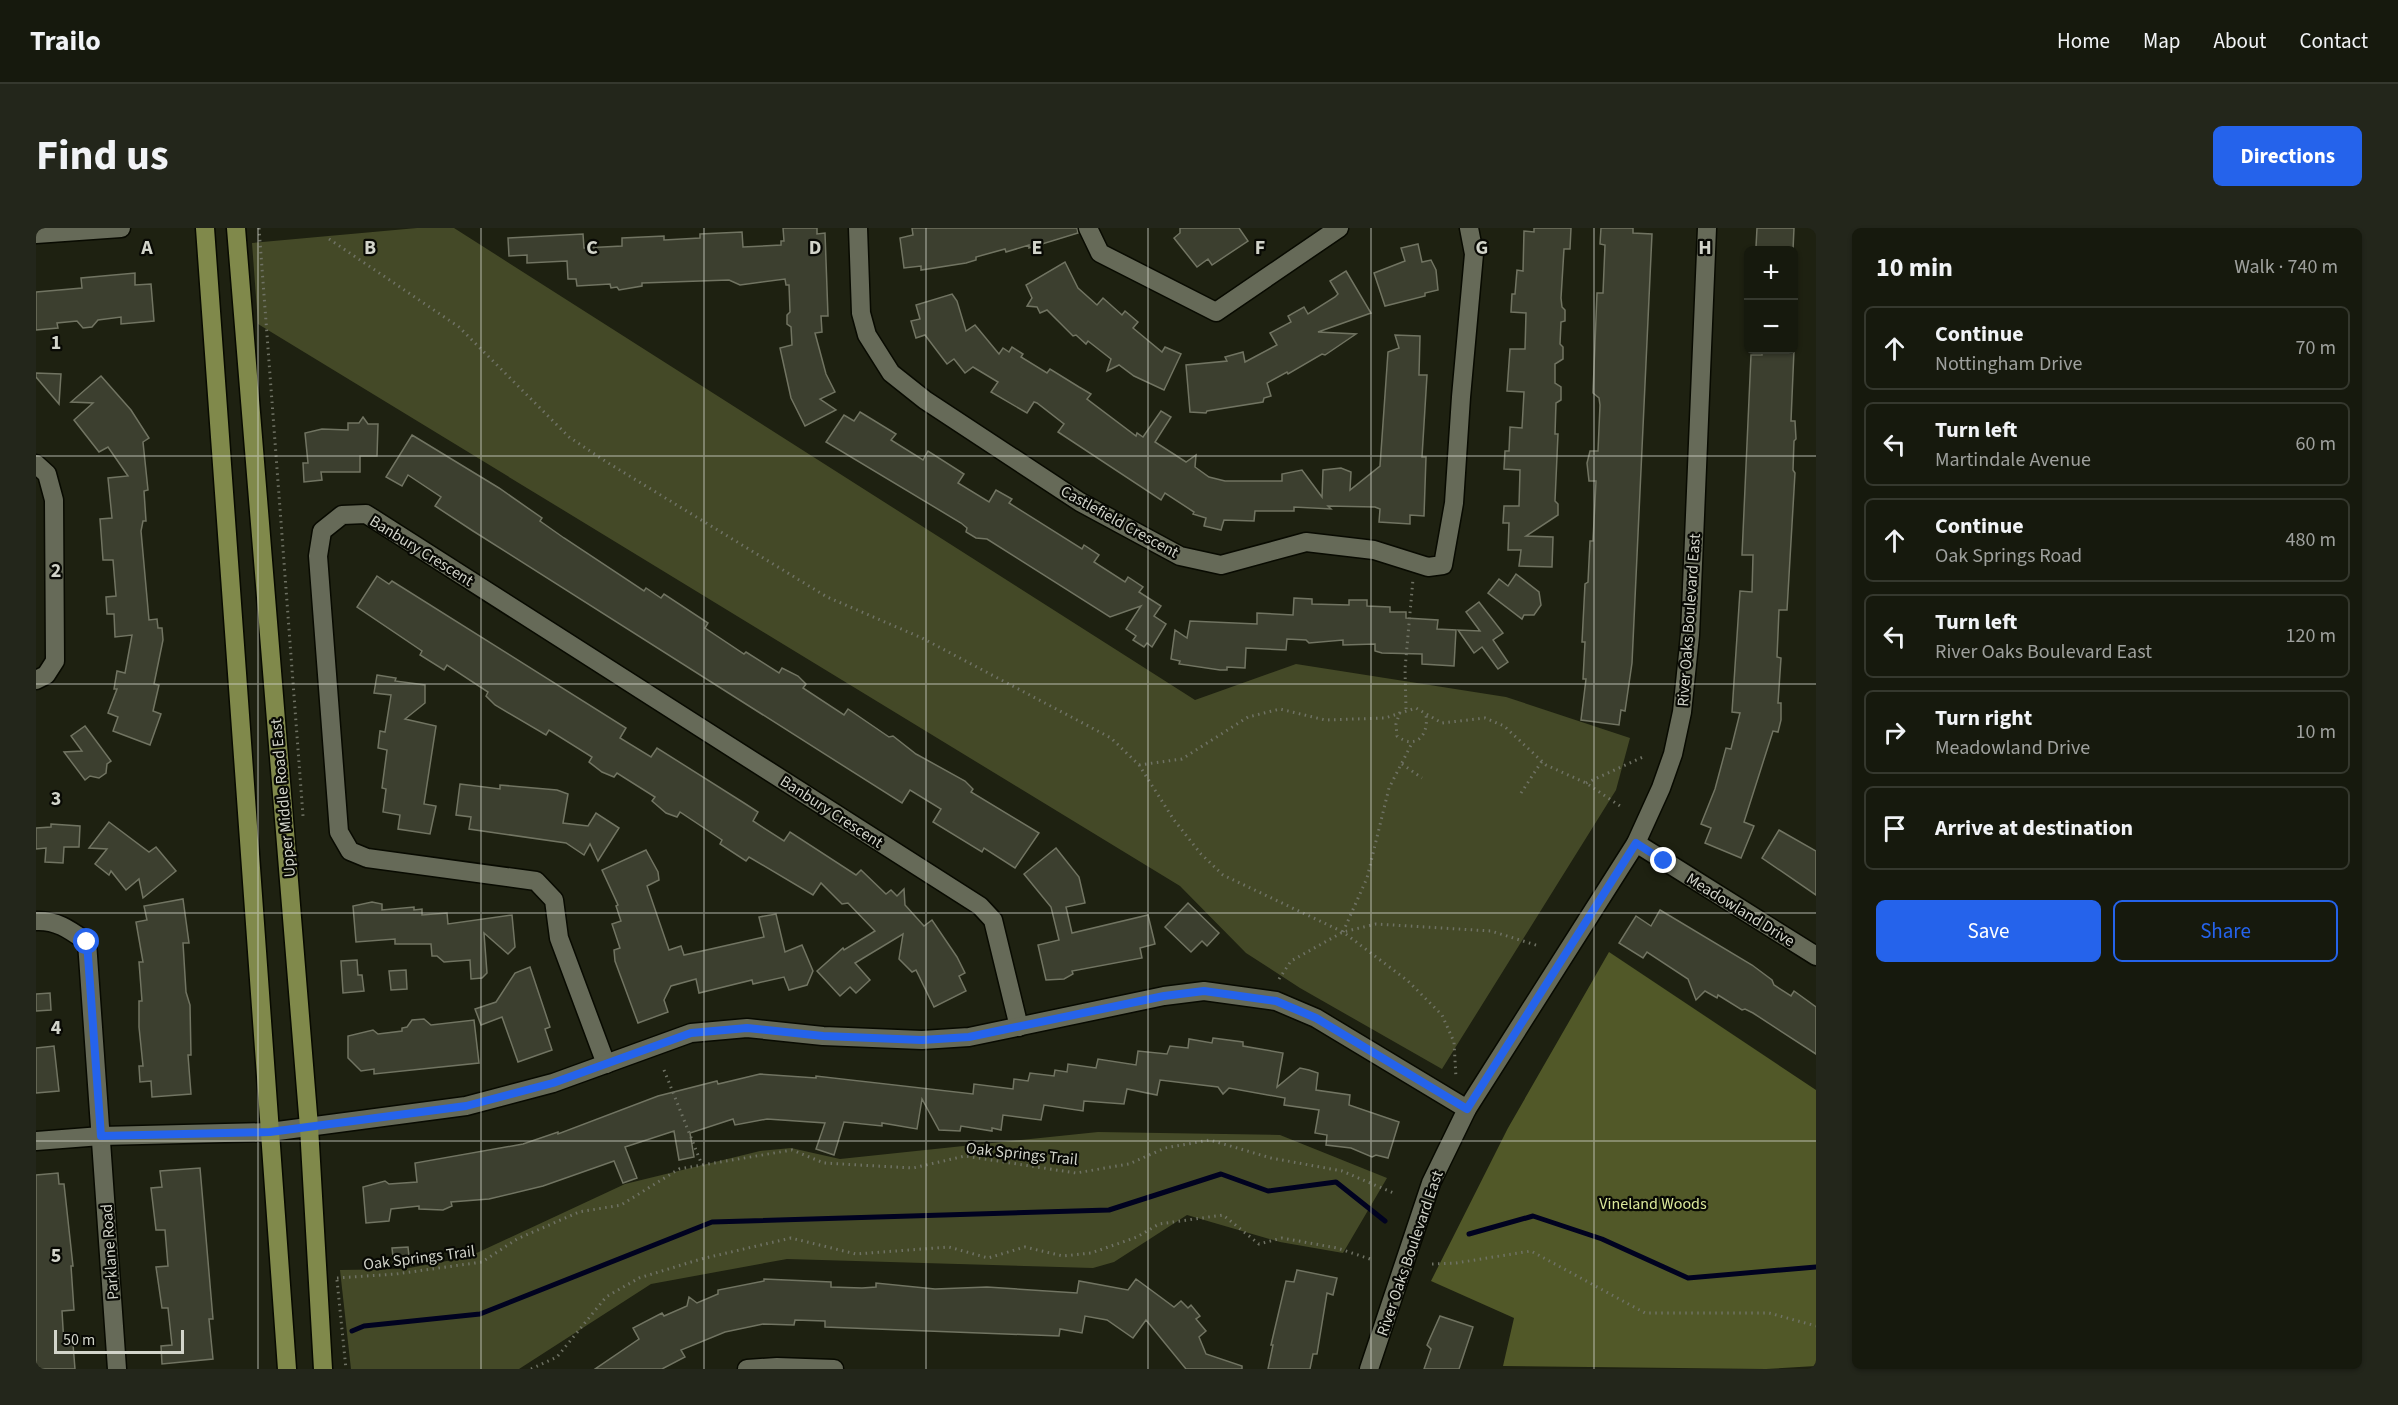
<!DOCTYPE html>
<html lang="en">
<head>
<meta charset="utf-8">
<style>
  :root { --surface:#16190d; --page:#23261b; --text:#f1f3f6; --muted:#9ea09d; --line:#35382e; --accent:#2563eb }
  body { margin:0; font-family:"Source Sans 3",sans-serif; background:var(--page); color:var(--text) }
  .controls { position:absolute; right:18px; top:18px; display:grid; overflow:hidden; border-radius:9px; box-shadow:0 2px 4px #0004 }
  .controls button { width:54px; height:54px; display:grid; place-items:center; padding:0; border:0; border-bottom:2px solid var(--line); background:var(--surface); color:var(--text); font:30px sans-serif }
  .scale { position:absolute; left:18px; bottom:15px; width:130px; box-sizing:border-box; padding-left:6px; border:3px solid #d2d4ca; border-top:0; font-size:16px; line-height:21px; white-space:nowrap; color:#d2d4ca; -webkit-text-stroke:4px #080904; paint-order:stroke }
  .stop { position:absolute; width:18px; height:18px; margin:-14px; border:4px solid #2563eb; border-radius:50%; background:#fff }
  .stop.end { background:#2563eb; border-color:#fff; box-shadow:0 2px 6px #0008 }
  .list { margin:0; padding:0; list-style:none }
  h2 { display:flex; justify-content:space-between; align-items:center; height:78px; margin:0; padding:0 24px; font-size:26px }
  h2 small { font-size:20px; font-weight:400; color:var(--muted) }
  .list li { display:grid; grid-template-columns:39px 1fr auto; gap:18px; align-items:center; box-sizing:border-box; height:84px; margin:0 12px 12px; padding:0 12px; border:2px solid var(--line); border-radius:9px }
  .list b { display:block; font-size:22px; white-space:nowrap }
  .list p { margin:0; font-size:20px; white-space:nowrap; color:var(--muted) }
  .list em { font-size:20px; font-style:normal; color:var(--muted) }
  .actions { display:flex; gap:12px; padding:18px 24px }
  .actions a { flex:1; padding:14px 0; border:2px solid var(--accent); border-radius:9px; text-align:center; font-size:21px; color:var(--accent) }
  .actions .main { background:var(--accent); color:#fff }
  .icon { flex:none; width:33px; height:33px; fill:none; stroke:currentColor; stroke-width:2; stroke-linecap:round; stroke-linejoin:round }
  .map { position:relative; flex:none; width:1780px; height:1141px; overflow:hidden; border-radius:9px }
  header { display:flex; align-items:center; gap:36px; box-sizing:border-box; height:84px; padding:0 30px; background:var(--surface); border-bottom:2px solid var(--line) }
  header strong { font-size:28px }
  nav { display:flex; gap:33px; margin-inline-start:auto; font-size:21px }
  .intro { display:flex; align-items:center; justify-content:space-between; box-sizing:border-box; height:144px; padding:0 36px }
  h1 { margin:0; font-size:42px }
  .button { padding:15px 27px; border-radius:9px; background:var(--accent); color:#fff; font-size:21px; font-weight:700 }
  main { display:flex; gap:36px; padding:0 36px }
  aside { flex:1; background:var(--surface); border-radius:9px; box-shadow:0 2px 4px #0004 }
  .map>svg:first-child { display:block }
  .green { fill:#444927 }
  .forest { fill:#515828 }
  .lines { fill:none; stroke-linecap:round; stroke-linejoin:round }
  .stream { stroke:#000220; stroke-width:5 }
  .building { fill:#3c3f2f; stroke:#717462; stroke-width:1.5 }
  .minor-casing { stroke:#080a01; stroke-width:21 }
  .major-casing { stroke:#080a01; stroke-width:21 }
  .path { stroke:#6f7264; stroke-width:3; stroke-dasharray:1.5 4.5; stroke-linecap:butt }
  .minor { stroke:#666a58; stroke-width:18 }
  .major { stroke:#80894b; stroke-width:18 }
  .route { stroke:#2563eb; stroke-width:8 }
  .grid { fill:none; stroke:#d2d4ca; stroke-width:1.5; stroke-opacity:0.55 }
  .labels { text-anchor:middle; stroke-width:4.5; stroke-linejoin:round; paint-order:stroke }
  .street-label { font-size:16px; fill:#d2d4ca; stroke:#080904 }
  .park-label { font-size:16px; fill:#dce99b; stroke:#080904 }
  .grid-label { font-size:20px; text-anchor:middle; font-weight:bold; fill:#d2d4ca; stroke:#080904; stroke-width:4.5; stroke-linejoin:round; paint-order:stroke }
</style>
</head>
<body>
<header>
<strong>Trailo</strong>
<nav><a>Home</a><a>Map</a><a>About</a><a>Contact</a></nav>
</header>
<div class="intro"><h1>Find us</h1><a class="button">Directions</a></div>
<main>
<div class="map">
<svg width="1780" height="1141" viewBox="0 0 1780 1141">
  <rect width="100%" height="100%" fill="#1e2111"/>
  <g class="green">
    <path d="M381,0H418L1159,472L1260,436L1470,469L1594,510L1580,562L1406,841L1264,760L1210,725L1144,658L222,96L216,15Z"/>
    <path d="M1062,904L1244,907L1351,950L1307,1025L1244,1014L1151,987L1078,1034L1057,1040L751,1031L615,1056L483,1141H315L304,1042L368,1041L432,1029L589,956L724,923L755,920L804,931Z"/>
  </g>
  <path class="forest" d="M1573,724L1780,862V1138L1730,1141L1467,1138L1478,1090L1395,1053L1472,900Z"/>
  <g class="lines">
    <g class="stream">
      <path d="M1433,1006L1497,988L1566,1011L1652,1050L1780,1039"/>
      <path d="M316,1103L328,1098L444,1086L676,994L1073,982L1185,946L1232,963L1300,954L1349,993"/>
    </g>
  </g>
  <g class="building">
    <path d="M747,0H781V6L789,5L792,88H785L786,104L779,105L790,146L799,164L784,171L800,182L769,198L755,170L744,120L756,117L755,99L751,96V87L754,84L753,57H750L749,51L704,57L693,52L606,55V58L583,62L581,59L575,60L574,56L541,58L540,51H532L531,33L491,35V27L473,28L472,10L547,6L548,20L586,18V10L628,8V12L664,10V6L706,4L707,19L745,17V13H748Z"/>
    <path d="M876,0H1041L1042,5L993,20V17L970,24L969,21L940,29V32L930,35L885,42V38L868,40L864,10L877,7Z"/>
    <path d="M1144,0H1203L1212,13L1176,37L1172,31L1161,39L1138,10L1144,5Z"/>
    <path d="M1498,0H1535L1534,21H1528L1525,70L1526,79L1529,82V93L1525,94L1524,116L1527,119V131L1519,136V155L1525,159V172L1520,175L1519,206H1522L1519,273L1522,276V287L1490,308L1517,309L1516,339L1483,338L1485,322H1472L1473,295H1467L1468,278H1483L1484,242L1468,241L1469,223H1473L1474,199L1486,200L1488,164L1471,163L1474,121H1489L1490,85L1475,84L1476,66H1479L1481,42L1487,43L1488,3L1498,4Z"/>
    <path d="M1565,0H1597V5L1616,6L1596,435L1589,483L1585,482L1583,497L1545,492L1550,451H1547L1549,414H1546L1549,356L1552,354L1554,313H1557L1560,253H1553L1551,235L1554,223H1562L1564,177L1563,170L1557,165L1561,65H1567L1569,17L1564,16Z"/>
    <path d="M1721,0H1758L1757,22H1724V19H1720Z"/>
    <path d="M1382,16L1386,34L1395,32L1400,42L1402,62L1389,65V68L1349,78L1338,45L1369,33L1365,20Z"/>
    <path d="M1029,34L1042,60L1061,77L1067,70L1086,87L1089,83L1102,94L1097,100L1126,124L1129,119L1145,126L1128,162L1098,148L1083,137L1071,143L1075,131L1052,113L1050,116L1040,107L1037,108L1011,82L1004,85L1001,79L991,78L996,70L990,57Z"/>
    <path d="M1310,43L1335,85L1282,104L1320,106L1289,127L1286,126L1252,146L1251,144L1231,155L1235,168L1228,170L1227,174L1171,183L1170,185L1154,184L1150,137L1191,133L1189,129L1207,124L1209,134L1241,117L1234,105L1255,94L1252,88L1268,79L1272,86L1299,69L1302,66L1294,53Z"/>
    <path d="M99,45V57L115,56L118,93L85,96V89L62,92L56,99L47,100L41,93L21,95L22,100L0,102V64L46,60L45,50Z"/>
    <path d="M916,66L921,73L930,103L939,97L963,126L967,120L973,124L976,119L987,126L985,129L1011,145L1014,141L1043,159L1055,166L1051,171L1100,208L1101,205L1107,209L1125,183L1135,189L1119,214L1150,234L1160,227L1159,239L1173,249L1189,253H1246V246L1266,242L1286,269L1287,242L1305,240L1315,244L1314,262L1344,238L1352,124L1363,120L1359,107L1384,108L1383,147H1391L1386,229H1390L1388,288L1374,287V296L1343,294L1344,281L1339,279L1292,278L1295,281L1258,279V283H1219L1218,293L1188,292L1185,302L1168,298L1170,290L1157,286L1158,284L1129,265L1125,272L1022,204L1028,196L1001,175L998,174L991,185L955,164L962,154L937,139L929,145L918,131L911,136L889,107L880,110L875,93L884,91L880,77Z"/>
    <path d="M1726,122H1758L1755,193H1759L1760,211L1758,213L1757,242L1759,245L1751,382H1743L1741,429L1745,430L1742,475H1745V492L1742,504L1737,503L1708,594L1718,598L1705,630L1669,615L1675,600L1665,596L1679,561L1690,520L1695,521L1704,485L1696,484L1704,363L1716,364L1717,327H1706L1715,127H1726Z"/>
    <path d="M0,145L25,146L23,176L0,149Z"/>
    <path d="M65,148L95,182L113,210L107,214L112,262L108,263L110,293H107L105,303L113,392L121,391L122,400H126L127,412L118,456L123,457L117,483L125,486L114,517L77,503L82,489L72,485L81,461H78L81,443L89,445L96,407L79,409L78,386H71L70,369L80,368L77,332H67L64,291L76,290L72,250L92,248L72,219L63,224L38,192L57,175L35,174Z"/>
    <path d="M824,184L860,206L855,212L887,232L892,223L928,246L922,255L953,274L960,262L976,271L973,275L1046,321L1048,317L1063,327L1058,334L1089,354L1092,349L1107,359L1103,364L1125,378L1118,388L1130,396L1116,419L1111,415L1108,419L1097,412L1100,408L1090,401L1105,378L1074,389L951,311L940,310L930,304L931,300L925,295L790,214L808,187L818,193Z"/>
    <path d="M327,189L332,196H342L341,228H324V244H285L286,252L268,254L267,235H272L269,205L286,201L312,202V195H323Z"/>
    <path d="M376,207L463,260L506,290L504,293L528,310L608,363L610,360L625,370L628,366L672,395L669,400L708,426L710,424L743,445L746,440L762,448L770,456L767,460L808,487L812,481L853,509L857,508L880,526L929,553L937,561L935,564L1003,605L979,640L948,620L946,624L897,594L905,581L874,562L866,575L437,303L399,278L405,269L372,247L366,258L350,249Z"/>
    <path d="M1480,346L1503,364L1505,377L1498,387H1488L1486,391L1452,365L1463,351L1472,358Z"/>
    <path d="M341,348L353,356L356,353L590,500L584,510L615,529L621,520L708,575L722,584L717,593L748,613L754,604L820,647L825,642L850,666L855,662L861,668L868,661L869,677L888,698L896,692L921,729L929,745L923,748L930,763L898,779L880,742L876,744L863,731L867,706L819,735L834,752L820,765L814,759L804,768L781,743L807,720L808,722L839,703L812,675L806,676L785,655L777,667L713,629L710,633L684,616L686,612L644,584L641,589L630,585L616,573L619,569L581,545L578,549L566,544L553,534L556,529L513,502L510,507L459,477L450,468L452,464L411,437L408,442L384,427L386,423L321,379Z"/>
    <path d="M1258,370L1276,371V376L1313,377V372H1331V378L1354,379V384H1370V390L1402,392L1401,401L1420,402L1418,438L1386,436V426L1346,425L1339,423V416L1307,417V412L1273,415L1270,412L1251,411L1250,422L1210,420L1209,440L1191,439V442H1184L1143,436L1144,433L1135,431L1139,402L1151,410L1154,393L1221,396V385L1257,387Z"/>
    <path d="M1443,374L1467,405L1457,412L1472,434L1462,441L1446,419L1438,425L1422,402L1444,403L1430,384Z"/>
    <path d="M341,447L360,450L359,453L389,457V475L369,491L400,498L388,576L400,578L394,606L362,601L364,587L347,584L350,561L346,560L351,522L342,520L344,503L349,504L355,467L338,465Z"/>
    <path d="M49,498L75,533L71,536L70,545L63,550L54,548L49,552L28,524L46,523L35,508Z"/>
    <path d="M424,556L464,561V557L521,562L532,566L527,595L552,598L560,585L583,600L562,633L554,616L548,627L530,615L433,601L435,589L420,587Z"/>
    <path d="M73,594L113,624L120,619L140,643L107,670L103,651L90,662L75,643L73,647L59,636L71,621L53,620Z"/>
    <path d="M15,596L44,598L43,619H28L27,635L9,634L10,620L0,621V600L15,599Z"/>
    <path d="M1743,602L1780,623V667L1726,630Z"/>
    <path d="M1020,620L1043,649L1049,675L1030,679L1036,705L1112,687L1119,716L1104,720L1106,730L1036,743L1037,746L1028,751L1010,752L1002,717L1023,712L1015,679L988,646Z"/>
    <path d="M610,622L622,644L623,652L611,658L633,722L645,718L648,727L728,709L723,689L740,686L749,724L766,717L777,743L771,757L753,762L748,749L717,756L716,752L663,765L660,751L635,758L628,772L632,784L602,795L579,733L578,722L584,720L576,696L585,693L580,678L582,677L566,642Z"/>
    <path d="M147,671L153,715H147L150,764L154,777L155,827H152L155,866L116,869L115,853L104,854L103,838H107L103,799V773H106L103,734H107L100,694L111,692L108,678Z"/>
    <path d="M336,674L346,676V682L378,679V682L386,681V687L411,685L412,696L476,687L479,719L472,726L448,705L451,745L446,750L435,751L434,732L408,734L401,728H396L395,716H359V711L320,714L317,678Z"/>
    <path d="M1152,675L1183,705L1171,718L1166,713L1155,724L1129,699Z"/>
    <path d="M1624,682L1716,737L1736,752L1738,757L1755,768L1758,763L1780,779V826L1717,785L1709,781L1706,782L1682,767L1681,770L1669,763L1660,772L1652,751L1611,724L1607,730L1583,715L1600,688L1615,698Z"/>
    <path d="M321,732L322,747H326L328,763L307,765L305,733Z"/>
    <path d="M494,739L514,799L509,801L516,822L482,834L466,789L445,797L439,781L460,774L479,745Z"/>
    <path d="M370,742L371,761L355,762L353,743Z"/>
    <path d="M14,765L15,782L0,783V766Z"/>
    <path d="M388,791L395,797L438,792L443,835L338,846V841L325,843L312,830V808L337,802L342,806L366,803V800L371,799L376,792Z"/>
    <path d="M1177,810L1207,814V818L1247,825L1241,859L1264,840L1273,842L1282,845L1280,862L1314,867L1313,877L1363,894L1352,930L1340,927L1336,929L1315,920L1290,917L1291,907L1279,905L1283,882L1248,877L1249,870L1193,860L1187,866L1182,859L1124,852L1121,867L1091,861L1088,876L1048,873L1047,883L1008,877L1005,892L967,887L965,902L956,900V903L925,898L924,903L903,902L886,871L881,901L846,895V898L808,894L798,927L780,921L789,895L731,891L699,897L697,891L654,905L658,929L643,932L638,903L589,919L601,950L587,955L578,933L507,958L453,971L415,974L416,978L407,982L383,981V978L355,981L353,993L330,995L327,959L349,953L353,956L381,954L379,935L487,916L522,904V906L622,868L681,853L682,856L724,846L780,850V848L937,866L938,856L977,861L978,851L992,853L994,845L1018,848L1019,842L1031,844L1032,836L1060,840L1062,831L1100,837L1102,823L1131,826L1134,818L1152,820L1153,811L1176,815Z"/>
    <path d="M18,818L23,863L0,865V820Z"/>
    <path d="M164,940L177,1091H173L177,1131L126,1136L125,1118L136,1117L132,1080H126L120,1039L132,1038L129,1002H120L115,960L126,959L124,943Z"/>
    <path d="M22,945L23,956H28L37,1038H35L38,1082L26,1083L28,1117L37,1116L39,1141H0V947Z"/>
    <path d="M372,1019L374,1037L358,1038L356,1020Z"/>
    <path d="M1261,1042L1301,1050L1297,1067L1291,1065L1281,1126H1277L1274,1141H1232L1237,1117H1235L1250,1053L1258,1054Z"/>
    <path d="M728,1051L795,1054V1059L826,1060L840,1059V1055L899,1061L951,1059L1041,1065L1043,1053L1092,1062L1100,1051L1138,1079L1145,1073L1152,1080L1155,1077L1164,1088L1160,1091L1170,1103L1163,1109L1170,1126L1206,1138V1141H1150L1110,1092L1097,1110L1071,1092L1049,1088L1046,1105L1024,1101L1023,1108L789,1099V1093L759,1092L758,1097L727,1096L689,1104L645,1122L649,1129L626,1141H559L603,1111L597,1100L626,1085L628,1088L651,1078L653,1069L661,1075L682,1066V1062L728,1053Z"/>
    <path d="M1404,1088L1437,1099L1423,1141H1388L1395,1121L1391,1117Z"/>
  </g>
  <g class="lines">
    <g class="minor-casing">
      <g id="minor">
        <path d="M822,0L825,85L831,107L855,145L889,172L1044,274L1144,328L1185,337L1270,314L1338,322L1392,339L1407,337L1418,275L1425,169L1438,26L1433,0"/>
        <path d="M1052,0L1064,25L1180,84L1303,0"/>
        <path d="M0,6L85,0"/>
        <path d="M0,236L11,246L18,272L19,433L10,447L0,452"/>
        <path d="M1600,615L1780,728"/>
        <path d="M0,693C21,692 34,702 51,714L81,1141"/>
        <path d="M570,836L523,710L518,672L500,653L331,630L314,623L303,604L282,328L286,303L306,287L330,286L944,678L957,692L983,799"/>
        <path d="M0,913L65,908L234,904L430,878L517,855L655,805L711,800L787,808L886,812L933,809L1128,768L1168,763L1240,773L1280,790L1431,881"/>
        <path d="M711,1141L741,1139L798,1141"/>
        <path d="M1333,1141L1395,955L1431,881L1600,615L1625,560L1637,526L1646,484L1654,407L1671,0"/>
      </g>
    </g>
    <g class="major-casing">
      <g id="major">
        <path d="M169,0L251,1141"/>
        <path d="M200,0L273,899L287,1141"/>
      </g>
    </g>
    <g class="path">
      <path d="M223,0L267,588"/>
      <path d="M293,11L423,99L533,209L569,233L791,369L886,410L1075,510L1103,537L1138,592L1165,626L1187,647L1307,704L1372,753L1406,787L1418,814L1420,850"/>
      <path d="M1370,481L1369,441L1377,351"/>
      <path d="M1364,484L1360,496L1361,508C1379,522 1393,508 1390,487"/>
      <path d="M1366,536L1386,550"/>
      <path d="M1103,537L1146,531L1212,489L1244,481L1289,492L1349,490L1380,480L1406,495L1449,490L1468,498L1510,537L1550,555L1587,580"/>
      <path d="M1550,555L1607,529"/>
      <path d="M1485,565L1506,533"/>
      <path d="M1307,704L1331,650L1353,560L1376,515"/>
      <path d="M1243,751L1255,733L1307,704L1340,696L1455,703L1503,718"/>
      <path d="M628,842L666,937"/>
      <path d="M1396,1036L1420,1035L1495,1023L1609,1085H1733L1780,1098"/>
      <path d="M301,1050L360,1046L446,1034L481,1011L543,984L585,977L643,941L756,922L788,935L877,940L929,928L1040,945L1093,936L1129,920L1174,912L1235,930L1306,943L1360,966"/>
      <path d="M301,1052L310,1141"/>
      <path d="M495,1141L521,1129L570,1069L603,1050L665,1031L755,1010L820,1026L913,1019L952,1030L989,1019L1027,1028L1055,1025L1101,1009L1123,996L1187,987L1223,1016L1246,1010L1301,1020L1337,1032"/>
    </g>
    <use href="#minor" class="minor"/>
    <use href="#major" class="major"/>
  </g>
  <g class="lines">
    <path class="route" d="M51,714L65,908L234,904L430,878L517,855L655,805L711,800L787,808L886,812L933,809L1128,768L1168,763L1240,773L1280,790L1431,881L1600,615L1628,633"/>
  </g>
  <path class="grid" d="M222,0V1141M445,0V1141M668,0V1141M890,0V1141M1112,0V1141M1335,0V1141M1558,0V1141M0,228H1780M0,456H1780M0,685H1780M0,913H1780"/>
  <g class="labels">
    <g class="street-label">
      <text transform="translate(1084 293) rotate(29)" y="6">Castlefield Crescent</text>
      <text transform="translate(386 322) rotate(32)" y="6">Banbury Crescent</text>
      <text transform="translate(1652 392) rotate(-86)" y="6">River Oaks Boulevard East</text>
      <text transform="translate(246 570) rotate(-95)" y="6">Upper Middle Road East</text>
      <text transform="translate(796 583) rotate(33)" y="6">Banbury Crescent</text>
      <text transform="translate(1705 681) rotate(32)" y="6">Meadowland Drive</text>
      <text transform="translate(986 925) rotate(6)" y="6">Oak Springs Trail</text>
      <text transform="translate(73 1024) rotate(-94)" y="6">Parklane Road</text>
      <text transform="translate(1373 1025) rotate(-71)" y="6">River Oaks Boulevard East</text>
      <text transform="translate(383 1029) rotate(-7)" y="6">Oak Springs Trail</text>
    </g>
    <g class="park-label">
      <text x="1617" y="981">Vineland Woods</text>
    </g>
  </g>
  <g class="grid-label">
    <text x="111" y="26">A</text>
    <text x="334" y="26">B</text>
    <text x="556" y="26">C</text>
    <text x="779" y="26">D</text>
    <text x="1001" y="26">E</text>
    <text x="1224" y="26">F</text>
    <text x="1446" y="26">G</text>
    <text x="1669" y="26">H</text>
    <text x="20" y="121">1</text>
    <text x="20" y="349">2</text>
    <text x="20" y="577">3</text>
    <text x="20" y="806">4</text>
    <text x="20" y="1034">5</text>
  </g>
</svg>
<div class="controls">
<button>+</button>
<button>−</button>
</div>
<div class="scale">50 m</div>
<div class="stop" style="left:51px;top:714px"></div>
<div class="stop end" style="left:1628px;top:633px"></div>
</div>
<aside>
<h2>10 min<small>Walk · 740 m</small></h2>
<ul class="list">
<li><svg class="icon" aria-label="ahead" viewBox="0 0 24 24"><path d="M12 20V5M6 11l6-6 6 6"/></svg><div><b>Continue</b><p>Nottingham Drive</p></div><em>70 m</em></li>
<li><svg class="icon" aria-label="left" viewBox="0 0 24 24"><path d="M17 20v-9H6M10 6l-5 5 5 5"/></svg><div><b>Turn left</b><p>Martindale Avenue</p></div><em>60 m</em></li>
<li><svg class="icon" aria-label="ahead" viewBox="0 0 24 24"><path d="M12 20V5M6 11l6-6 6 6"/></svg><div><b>Continue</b><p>Oak Springs Road</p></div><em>480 m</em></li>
<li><svg class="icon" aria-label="left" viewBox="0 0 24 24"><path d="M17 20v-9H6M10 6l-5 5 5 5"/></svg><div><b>Turn left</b><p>River Oaks Boulevard East</p></div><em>120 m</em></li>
<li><svg class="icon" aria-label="right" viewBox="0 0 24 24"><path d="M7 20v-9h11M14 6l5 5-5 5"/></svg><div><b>Turn right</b><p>Meadowland Drive</p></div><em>10 m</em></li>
<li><svg class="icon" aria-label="arrive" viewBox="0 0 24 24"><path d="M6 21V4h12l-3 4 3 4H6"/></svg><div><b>Arrive at destination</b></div></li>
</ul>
<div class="actions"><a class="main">Save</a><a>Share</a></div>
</aside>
</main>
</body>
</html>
